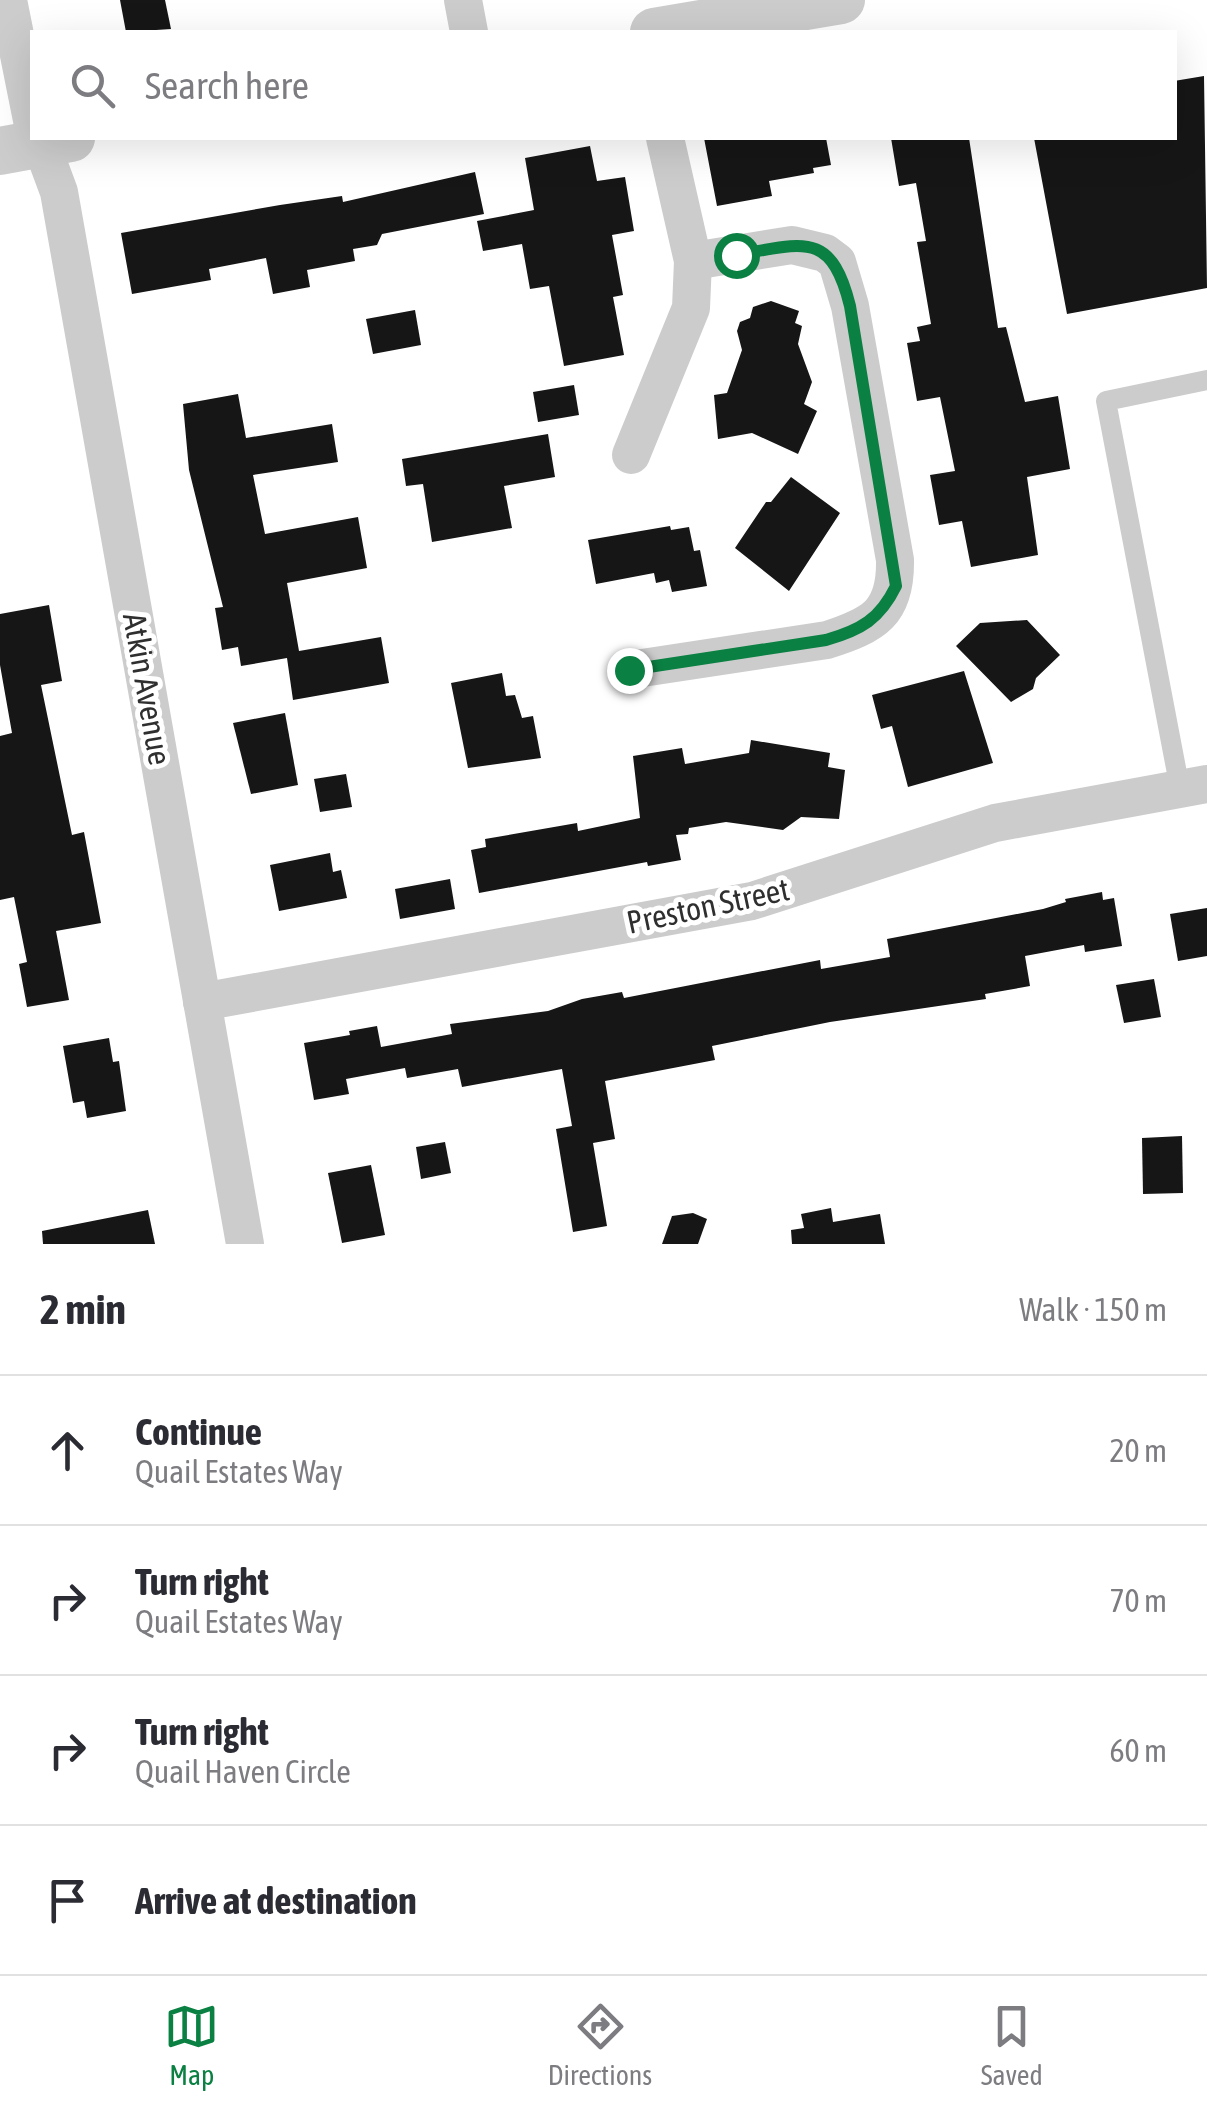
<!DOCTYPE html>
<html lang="en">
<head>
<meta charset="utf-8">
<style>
  :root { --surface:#fff; --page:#f7f7f7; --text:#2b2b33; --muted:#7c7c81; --line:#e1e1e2; --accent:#0b8043 }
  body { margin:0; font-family:"Asap Condensed",sans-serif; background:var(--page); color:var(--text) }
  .stop { position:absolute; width:30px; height:30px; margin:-22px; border:8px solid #0b8043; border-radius:50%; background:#fff }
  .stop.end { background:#0b8043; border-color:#fff; box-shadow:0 2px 10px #0008 }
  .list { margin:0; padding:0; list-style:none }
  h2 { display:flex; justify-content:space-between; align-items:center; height:130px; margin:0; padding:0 40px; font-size:42px }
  h2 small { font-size:32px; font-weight:400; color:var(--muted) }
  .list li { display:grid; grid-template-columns:65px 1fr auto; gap:30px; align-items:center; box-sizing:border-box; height:150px; padding:0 40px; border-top:2px solid var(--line) }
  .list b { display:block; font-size:38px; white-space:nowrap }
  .list p { margin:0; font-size:32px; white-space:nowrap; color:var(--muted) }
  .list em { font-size:32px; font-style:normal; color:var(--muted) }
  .icon { flex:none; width:55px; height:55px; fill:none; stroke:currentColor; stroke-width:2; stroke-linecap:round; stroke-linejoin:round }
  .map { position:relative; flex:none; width:1207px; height:1244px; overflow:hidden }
  .search { position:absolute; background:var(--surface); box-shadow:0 10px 40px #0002; left:30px; right:30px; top:30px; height:110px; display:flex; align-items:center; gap:25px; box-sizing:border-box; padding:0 35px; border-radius:0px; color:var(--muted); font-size:38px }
  .sheet { height:730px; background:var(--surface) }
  nav { display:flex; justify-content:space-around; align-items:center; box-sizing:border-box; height:140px; border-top:2px solid var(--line); background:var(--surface); font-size:28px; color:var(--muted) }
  nav a { display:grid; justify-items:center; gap:5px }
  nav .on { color:var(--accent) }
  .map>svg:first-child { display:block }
  .building { fill:#161616 }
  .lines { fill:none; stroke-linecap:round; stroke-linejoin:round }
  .service { stroke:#ccc; stroke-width:20 }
  .minor { stroke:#ccc; stroke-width:38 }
  .tertiary { stroke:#ccc; stroke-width:48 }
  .route { stroke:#0b8043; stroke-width:12 }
  .labels { text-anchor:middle; stroke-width:10; stroke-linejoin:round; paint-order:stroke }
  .street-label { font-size:32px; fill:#2f2f2f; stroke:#fff }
</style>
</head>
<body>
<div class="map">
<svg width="1207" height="1244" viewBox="0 0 1207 1244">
  <rect width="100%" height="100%" fill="#fff"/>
  <g class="building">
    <path d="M120,0H165L171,29L126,32Z"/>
    <path d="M1204,76L1207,288L1067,314L1034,138H1174V81Z"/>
    <path d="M704,138H826L831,165L813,168L814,173L769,181L772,196L717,206Z"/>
    <path d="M891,138H969L998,328L1006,327L1025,402L1058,396L1070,469L1027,477L1038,555L971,567L962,521L939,525L930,475L955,471L940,397L917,401L907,343L920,341L917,327L931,324L917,242L926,241L916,183L899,186Z"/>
    <path d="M590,146L597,181L625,177L634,231L612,235L623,295L613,297L624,355L564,366L549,286L530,289L522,244L483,251L477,221L534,210L525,158Z"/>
    <path d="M475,172L484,214L382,234L377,245L353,249L355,261L307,270L310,287L273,294L266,258L209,269L211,280L132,294L121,233L280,205L342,196L343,202Z"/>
    <path d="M771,301L799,311L795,323L802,326L798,344L812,382L804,404L817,411L798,454L752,433L718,439L714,395L727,393L742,350L737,331L740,322L750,318L753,307Z"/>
    <path d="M415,310L421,345L373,354L366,319Z"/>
    <path d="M574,385L579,415L538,422L533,392Z"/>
    <path d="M238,394L246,438L332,424L338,462L253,475L265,534L358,517L367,568L287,583L299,651L381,637L389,683L293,700L287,658L241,666L238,647L222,650L215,608L223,607L189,470L183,404Z"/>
    <path d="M548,434L555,477L504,486L512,528L432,542L423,484L406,486L402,459Z"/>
    <path d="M791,477L840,513L789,591L735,548L766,502H771Z"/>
    <path d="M670,526L671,530L689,527L694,551L700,550L707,586L672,592L669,580L656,583L654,573L596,584L588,540Z"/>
    <path d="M49,605L62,681L41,685L72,835L84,832L101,923L56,931L69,1000L27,1007L19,964L27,962L14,897L0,900V736L12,733L0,665V614Z"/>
    <path d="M1027,620L1060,655L1036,678L1033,689L1011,702L956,646L980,623Z"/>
    <path d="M964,671L993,763L908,787L892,726L881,729L872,695Z"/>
    <path d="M502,673L506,696L515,695L522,718L533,716L541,758L468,768L451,683Z"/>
    <path d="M285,713L298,785L251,794L233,723Z"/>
    <path d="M751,740L830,753L828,767L845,770L839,819L801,817L783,830L726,822L689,828L688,834L676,835L681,860L648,866L647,862L479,893L471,850L486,847L485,839L577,823L578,831L640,818L633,756L682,748L685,764L749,753Z"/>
    <path d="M346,774L352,807L320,812L314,779Z"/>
    <path d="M330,853L333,872L341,870L347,898L279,911L270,865Z"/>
    <path d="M450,879L455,909L400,919L395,889Z"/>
    <path d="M1102,892L1103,900L1114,898L1122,946L1085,952L1084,945L1025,956L1030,986L985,994L986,999L830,1022L712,1046L715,1060L605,1081L615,1139L593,1143L607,1226L573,1232L556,1129L572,1126L562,1069L462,1087L458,1069L407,1078L405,1068L346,1079L349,1094L314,1100L304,1043L350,1035L349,1031L377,1026L381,1047L452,1034L450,1024L548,1011L582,999L622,992L624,998L820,960L821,969L890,957L887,939L1043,909L1066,902L1065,899Z"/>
    <path d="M1207,908V956L1178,961L1170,914Z"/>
    <path d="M1154,979L1161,1017L1124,1023L1116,985Z"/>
    <path d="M109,1038L113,1062L119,1061L126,1111L87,1118L84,1101L73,1103L63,1046Z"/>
    <path d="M1182,1136L1183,1193L1143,1194L1142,1138Z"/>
    <path d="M445,1142L451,1173L421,1179L416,1147Z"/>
    <path d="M371,1165L385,1235L342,1243L328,1173Z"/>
    <path d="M831,1208L833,1222L880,1214L885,1244H792L791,1230L804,1228L801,1214Z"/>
    <path d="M148,1210L155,1244H43L42,1231Z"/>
    <path d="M693,1213L707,1219L698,1244H662L672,1216Z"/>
  </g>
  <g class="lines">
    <path class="service" d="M1180,789L1106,401L1207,380"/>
    <g class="minor">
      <path d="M8,0L32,120"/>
      <path d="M463,0L469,32"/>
      <path d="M39,138L59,192L245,1244"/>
      <path d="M631,455L691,308L693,261L665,138"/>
      <path d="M629,670L827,640C874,625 896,613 895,560L850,306L837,262L825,253L792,245L693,261"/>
      <path d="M202,1002L752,901L995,823L1207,784"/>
    </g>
    <g class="tertiary">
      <path d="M654,32L841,0"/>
      <path d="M0,151L71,138"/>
    </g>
  </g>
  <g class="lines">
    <path class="route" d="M629,670L826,640C861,630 880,619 896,586L850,306C831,229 802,244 736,255"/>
  </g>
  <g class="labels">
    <g class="street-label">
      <text transform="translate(147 689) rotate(80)" y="11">Atkin Avenue</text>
      <text transform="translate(708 906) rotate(-12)" y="11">Preston Street</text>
    </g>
  </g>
</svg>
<div class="stop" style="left:736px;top:255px"></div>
<div class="stop end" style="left:629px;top:670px"></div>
<div class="search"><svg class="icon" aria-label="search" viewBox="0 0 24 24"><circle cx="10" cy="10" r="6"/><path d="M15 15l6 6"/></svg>Search here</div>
</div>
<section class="sheet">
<h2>2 min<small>Walk · 150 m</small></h2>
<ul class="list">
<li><svg class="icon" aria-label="ahead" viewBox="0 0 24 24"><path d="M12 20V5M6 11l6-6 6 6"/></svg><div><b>Continue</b><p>Quail Estates Way</p></div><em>20 m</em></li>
<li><svg class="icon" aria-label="right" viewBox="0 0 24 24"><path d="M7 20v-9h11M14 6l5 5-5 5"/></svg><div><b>Turn right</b><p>Quail Estates Way</p></div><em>70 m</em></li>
<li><svg class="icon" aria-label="right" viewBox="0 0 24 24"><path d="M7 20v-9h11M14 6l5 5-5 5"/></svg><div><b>Turn right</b><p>Quail Haven Circle</p></div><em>60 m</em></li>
<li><svg class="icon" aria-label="arrive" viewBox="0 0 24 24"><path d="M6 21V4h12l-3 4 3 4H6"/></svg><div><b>Arrive at destination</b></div></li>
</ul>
</section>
<nav>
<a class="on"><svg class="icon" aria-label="map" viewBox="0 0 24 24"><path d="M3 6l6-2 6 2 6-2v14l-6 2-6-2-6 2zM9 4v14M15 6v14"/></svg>Map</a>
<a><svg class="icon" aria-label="directions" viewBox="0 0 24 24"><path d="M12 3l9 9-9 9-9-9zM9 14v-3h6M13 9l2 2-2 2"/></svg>Directions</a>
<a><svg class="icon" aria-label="saved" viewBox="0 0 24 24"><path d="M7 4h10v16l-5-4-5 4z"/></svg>Saved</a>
</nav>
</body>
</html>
